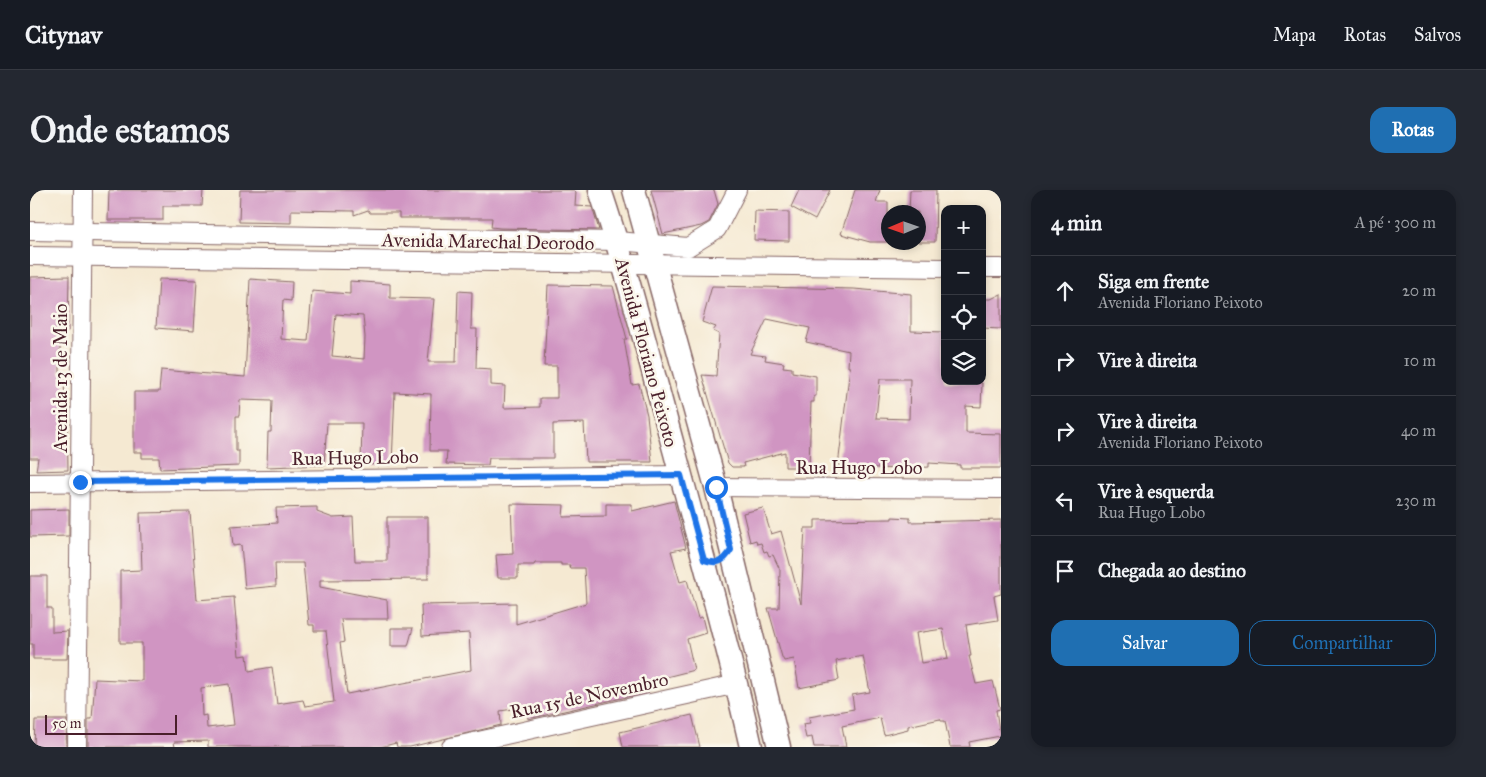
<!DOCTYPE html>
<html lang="pt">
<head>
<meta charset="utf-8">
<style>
  :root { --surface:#171b24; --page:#242831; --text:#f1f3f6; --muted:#9ea1a6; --line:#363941; --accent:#1f6fb2 }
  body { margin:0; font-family:"IM FELL Great Primer",serif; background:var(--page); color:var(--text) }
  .controls { position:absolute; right:15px; top:15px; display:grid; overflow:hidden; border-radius:10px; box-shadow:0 2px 8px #0003 }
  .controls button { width:45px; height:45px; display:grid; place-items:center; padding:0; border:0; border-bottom:1px solid var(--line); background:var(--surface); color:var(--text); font:25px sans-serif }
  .compass { position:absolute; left:851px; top:15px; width:45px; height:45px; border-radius:50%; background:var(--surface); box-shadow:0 2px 8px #0003; rotate:268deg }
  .scale { position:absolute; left:15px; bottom:12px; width:132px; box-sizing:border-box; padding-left:5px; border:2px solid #4a1f2b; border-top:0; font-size:14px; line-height:18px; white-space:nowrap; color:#4a1f2b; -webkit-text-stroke:4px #fbf7ec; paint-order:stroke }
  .stop { position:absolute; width:15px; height:15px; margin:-11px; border:4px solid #1a73e8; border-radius:50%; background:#fff }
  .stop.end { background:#1a73e8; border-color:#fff; box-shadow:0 1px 5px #0008 }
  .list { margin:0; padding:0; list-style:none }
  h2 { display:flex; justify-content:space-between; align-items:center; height:65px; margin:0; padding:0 20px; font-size:21px }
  h2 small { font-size:16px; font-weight:400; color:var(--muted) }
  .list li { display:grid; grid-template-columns:32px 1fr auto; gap:15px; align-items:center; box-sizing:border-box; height:70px; padding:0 20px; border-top:1px solid var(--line) }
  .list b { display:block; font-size:19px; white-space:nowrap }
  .list p { margin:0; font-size:16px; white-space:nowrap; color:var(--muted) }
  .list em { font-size:16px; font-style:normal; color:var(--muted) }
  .actions { display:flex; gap:10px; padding:15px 20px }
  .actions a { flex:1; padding:11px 0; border:1px solid var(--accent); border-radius:15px; text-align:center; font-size:18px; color:var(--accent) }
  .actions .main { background:var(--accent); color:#fff }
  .icon { flex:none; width:28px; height:28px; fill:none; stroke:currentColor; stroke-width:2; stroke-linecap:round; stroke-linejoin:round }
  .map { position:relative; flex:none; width:971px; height:557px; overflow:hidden; border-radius:15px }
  header { display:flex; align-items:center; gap:30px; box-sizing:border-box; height:70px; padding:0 25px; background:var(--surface); border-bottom:1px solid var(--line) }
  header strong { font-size:24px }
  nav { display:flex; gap:28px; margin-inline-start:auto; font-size:18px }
  .intro { display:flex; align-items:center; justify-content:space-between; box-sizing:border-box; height:120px; padding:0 30px }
  h1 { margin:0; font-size:35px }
  .button { padding:12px 22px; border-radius:15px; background:var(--accent); color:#fff; font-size:18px; font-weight:700 }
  main { display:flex; gap:30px; padding:0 30px }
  aside { flex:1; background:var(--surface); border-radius:15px; box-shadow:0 2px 8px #0003 }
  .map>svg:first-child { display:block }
  .building { fill:#d095c2; fill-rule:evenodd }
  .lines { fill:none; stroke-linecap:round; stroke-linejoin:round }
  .minor-casing { stroke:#866665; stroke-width:20 }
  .tertiary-casing { stroke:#866665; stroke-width:25 }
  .minor { stroke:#fff; stroke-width:18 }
  .tertiary { stroke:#fff; stroke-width:22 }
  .route { stroke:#1a73e8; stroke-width:6 }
  .labels { text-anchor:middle; stroke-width:5; stroke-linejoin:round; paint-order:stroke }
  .street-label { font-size:19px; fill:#4a1f2b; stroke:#fbf7ec }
</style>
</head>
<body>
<header>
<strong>Citynav</strong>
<nav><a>Mapa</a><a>Rotas</a><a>Salvos</a></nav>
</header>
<div class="intro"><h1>Onde estamos</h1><a class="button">Rotas</a></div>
<main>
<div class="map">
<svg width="971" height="557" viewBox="0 0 971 557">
  <rect width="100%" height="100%" fill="#fbf7ec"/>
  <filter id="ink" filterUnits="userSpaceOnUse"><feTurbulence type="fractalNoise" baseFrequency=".02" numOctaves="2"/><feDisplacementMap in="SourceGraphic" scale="10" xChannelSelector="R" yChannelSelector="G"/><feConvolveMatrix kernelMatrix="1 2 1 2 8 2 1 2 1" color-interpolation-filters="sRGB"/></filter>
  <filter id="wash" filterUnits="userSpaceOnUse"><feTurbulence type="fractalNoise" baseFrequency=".0096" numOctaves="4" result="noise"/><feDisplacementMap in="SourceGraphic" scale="20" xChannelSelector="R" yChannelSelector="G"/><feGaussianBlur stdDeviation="1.12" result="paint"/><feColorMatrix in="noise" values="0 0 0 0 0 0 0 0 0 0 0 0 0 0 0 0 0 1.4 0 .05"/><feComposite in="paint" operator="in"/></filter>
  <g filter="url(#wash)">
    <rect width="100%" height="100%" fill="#f5e9d2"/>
    <g id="blocks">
      <g class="building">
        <path d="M79,0H173L172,16H133V30H78Z"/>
        <path d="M210,0H544L546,2L545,16L562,17L569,40L470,38L461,37L462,28H369V23H340L338,20L324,25V21L261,20V33L209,32Z"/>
        <path d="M621,0H684L688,14L679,32L671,36L633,44Z"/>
        <path d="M769,0H800L785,30L761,17Z"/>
        <path d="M825,0H850L846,12H858V52H840L811,44Z"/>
        <path d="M880,0H906L905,52H888V22H879Z"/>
        <path d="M725,21L759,22V51L724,50Z"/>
        <path d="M39,86L38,141H30V183L34,185L35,222H37L38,280L6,281L8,268H0V87Z"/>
        <path d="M129,89L167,90L164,141L126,138Z"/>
        <path d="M220,89L262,92L261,111L253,110L251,149L278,151L282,101L320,104V91L360,94V108L404,109L398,172H426L428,101L442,102L441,139H447L446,178L461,179V195L475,196L474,218L510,217V208H527V176H514L518,95L583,96L597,149H594L602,195L609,194L617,225L622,272H556L554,233L523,234V268H459L458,275L416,274L417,261H400L401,204L365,202L362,274L331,275L332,233H297L294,275L237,277L238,242H241L242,211L210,210L209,226H206V261H209V276L130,279L129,268H112V262H104V202H129L131,180L215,187ZM306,124L333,126L335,147L334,169L302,166Z"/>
        <path d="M682,96L824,99L881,104V141L915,142V192L952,193L951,217L936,216V243L971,244V278H930V275L899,273V277L869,279L808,276L820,177H818L819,161L776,152L780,138L737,129L720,164L736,166L735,170L754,173L753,177L762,178V182L786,186V206H784V212H781L779,277H755V262L713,273L714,277H702L698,273L672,185L686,186L689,144L683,141L686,137L672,132ZM850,189H880L879,229L846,228Z"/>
        <path d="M971,104V139L952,138V109H961Z"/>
        <path d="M644,311L656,358L641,361L650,392L657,390L668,428L672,427L676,443L657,449L664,480L616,492L619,502L498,529L497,517L470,521L471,535L380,557H367L366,553L350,557H178V551L144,552L145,557H58V529H62L65,489L112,491V453H90V381L112,380L110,323L160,322L167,410L204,407L209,466L217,465L219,481L242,477L247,514L273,510L275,516L304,512L296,441H284V435H279L273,373H245L246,396L215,399L211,355L203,356L201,336L247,333L246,318L287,317V322L303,328L323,327L325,371H357V327H398V389L290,390V397L357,410L358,429H311L314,452L310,453L317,504L441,480L439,443L392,446L391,415L486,413V434L556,413L554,378H539L540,375H531V373H505L504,375H488V388H468L466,365L483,364L481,314L534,315L533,327L576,326V314H602V321ZM199,494L204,535L177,538L176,525L172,526L171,498Z"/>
        <path d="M733,318L741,344L751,341L771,414L775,338H785V330L862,329V327L880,328V332L971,330V404L964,406L968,430L936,435L941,466H939L946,494L963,491L970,519L966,520L970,546L939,552L940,557H920L915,531H911L910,529L878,536V539L854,545L850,528L812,536L816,557H784L782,547L776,548L773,534L780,533L779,527L824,519L822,505L840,502L833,466L806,471L809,490L769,498L764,469L754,471L752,467L738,418H749L750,380L743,365L739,366L737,361L734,362L731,353L727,354L726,350L720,352L713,323ZM913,439L918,469L891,473L886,443Z"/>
        <path d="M39,319V346L0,347V320Z"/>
        <path d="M0,386H17V418H22V442L38,441L37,469H3V454H0Z"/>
        <path d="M361,438H383L378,456H361Z"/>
        <path d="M662,525L670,557H593L590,542Z"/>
        <path d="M5,530H37L36,557H4Z"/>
      </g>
    </g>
  </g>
  <g filter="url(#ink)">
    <use href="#blocks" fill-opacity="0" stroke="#866665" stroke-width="1"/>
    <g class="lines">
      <g class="minor-casing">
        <g id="minor">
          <path d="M0,41L587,51L658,57L687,39L707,0"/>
          <path d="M0,66L915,78"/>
          <path d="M952,78H971"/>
          <path d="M0,293L651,285"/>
          <path d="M686,297L971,299"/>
          <path d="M47,557L53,0"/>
          <path d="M421,557L707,494"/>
        </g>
      </g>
      <g class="tertiary-casing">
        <g id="tertiary">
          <path d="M570,0C599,87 621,175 645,263C671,361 699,458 721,557"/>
          <path d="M604,0L686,297L749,557"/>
        </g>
      </g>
      <use href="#minor" class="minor"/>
      <use href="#tertiary" class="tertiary"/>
    </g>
  </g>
  <g class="lines" filter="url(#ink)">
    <path class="route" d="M50,292L651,285L674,370C687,375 694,372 701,360L686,297"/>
  </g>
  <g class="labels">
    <g class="street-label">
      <text transform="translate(458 51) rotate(1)" y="7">Avenida Marechal Deorodo</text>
      <text transform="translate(617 162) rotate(75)" y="7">Avenida Floriano Peixoto</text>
      <text transform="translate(30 188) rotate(-90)" y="7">Avenida 13 de Maio</text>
      <text transform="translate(325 267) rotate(-1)" y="7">Rua Hugo Lobo</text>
      <text x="829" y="284">Rua Hugo Lobo</text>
      <text transform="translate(559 505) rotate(-12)" y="7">Rua 15 de Novembro</text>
    </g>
  </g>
</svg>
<div class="controls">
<button>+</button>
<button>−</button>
<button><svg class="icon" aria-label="locate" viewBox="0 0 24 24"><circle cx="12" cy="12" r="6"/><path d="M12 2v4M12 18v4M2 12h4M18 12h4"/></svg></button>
<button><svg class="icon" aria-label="layers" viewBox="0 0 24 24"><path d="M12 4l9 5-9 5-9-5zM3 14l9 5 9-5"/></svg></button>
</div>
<svg class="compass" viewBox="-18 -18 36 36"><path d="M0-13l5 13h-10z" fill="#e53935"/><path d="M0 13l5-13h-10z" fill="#9ea1a6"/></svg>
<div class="scale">50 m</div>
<div class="stop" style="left:686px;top:297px"></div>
<div class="stop end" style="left:50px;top:292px"></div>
</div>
<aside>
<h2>4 min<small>A pé · 300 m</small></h2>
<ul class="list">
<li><svg class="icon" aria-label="ahead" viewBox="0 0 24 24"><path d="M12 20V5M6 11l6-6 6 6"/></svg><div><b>Siga em frente</b><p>Avenida Floriano Peixoto</p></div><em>20 m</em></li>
<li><svg class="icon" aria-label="right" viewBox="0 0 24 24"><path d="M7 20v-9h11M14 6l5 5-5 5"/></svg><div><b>Vire à direita</b></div><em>10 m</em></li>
<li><svg class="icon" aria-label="right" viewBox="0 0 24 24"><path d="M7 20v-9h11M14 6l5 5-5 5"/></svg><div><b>Vire à direita</b><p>Avenida Floriano Peixoto</p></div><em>40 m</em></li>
<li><svg class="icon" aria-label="left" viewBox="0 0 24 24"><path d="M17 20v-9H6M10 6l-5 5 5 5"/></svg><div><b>Vire à esquerda</b><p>Rua Hugo Lobo</p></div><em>230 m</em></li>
<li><svg class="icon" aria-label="arrive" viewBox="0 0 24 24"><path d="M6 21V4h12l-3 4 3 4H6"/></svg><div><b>Chegada ao destino</b></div></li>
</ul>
<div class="actions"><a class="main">Salvar</a><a>Compartilhar</a></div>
</aside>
</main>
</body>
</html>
